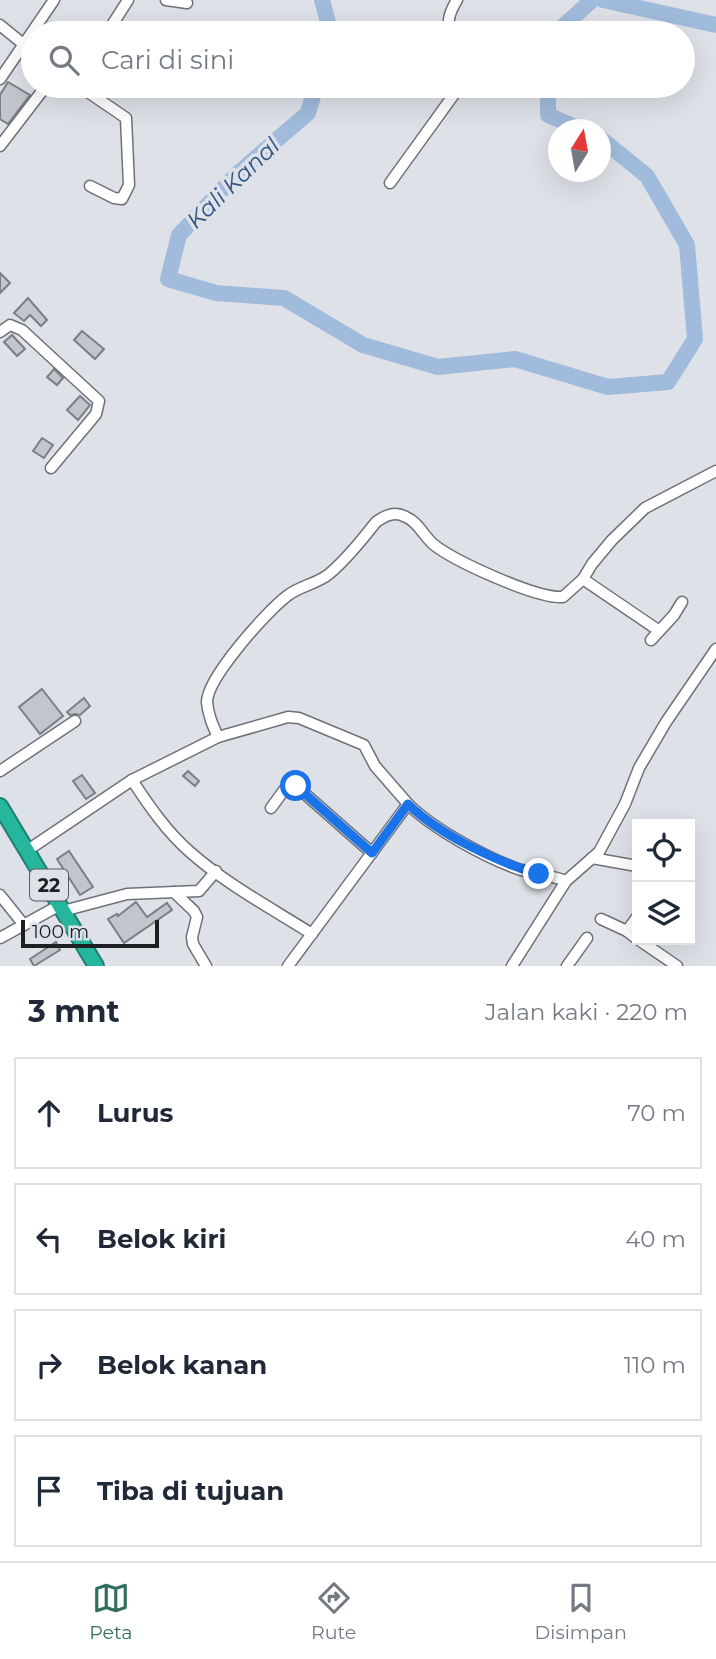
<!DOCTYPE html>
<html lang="id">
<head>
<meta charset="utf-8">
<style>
  :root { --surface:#fff; --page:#f6f6f7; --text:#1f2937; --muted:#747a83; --line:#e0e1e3; --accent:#2f6f5c }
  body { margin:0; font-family:Montserrat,sans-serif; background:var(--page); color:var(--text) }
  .controls { position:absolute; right:21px; bottom:21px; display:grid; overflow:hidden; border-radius:0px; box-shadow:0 7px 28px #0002 }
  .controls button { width:63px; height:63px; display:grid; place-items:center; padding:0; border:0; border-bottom:2px solid var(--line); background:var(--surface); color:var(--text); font:35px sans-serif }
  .compass { position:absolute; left:548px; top:119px; width:63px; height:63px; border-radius:50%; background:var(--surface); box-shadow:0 7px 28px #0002; rotate:11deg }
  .scale { position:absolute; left:21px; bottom:18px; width:138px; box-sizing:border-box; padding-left:7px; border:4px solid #1e1f22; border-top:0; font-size:19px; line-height:24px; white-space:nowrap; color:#1e1f22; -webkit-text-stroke:5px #dee1e8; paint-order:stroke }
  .stop { position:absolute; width:21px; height:21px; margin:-16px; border:5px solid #1a73e8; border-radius:50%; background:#fff }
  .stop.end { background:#1a73e8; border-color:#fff; box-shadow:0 2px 7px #0008 }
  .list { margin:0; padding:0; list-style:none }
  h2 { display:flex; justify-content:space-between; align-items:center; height:91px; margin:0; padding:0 28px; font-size:30px }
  h2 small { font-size:23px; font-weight:400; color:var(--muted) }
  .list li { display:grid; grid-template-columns:46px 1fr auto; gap:21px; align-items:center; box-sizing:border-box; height:112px; margin:0 14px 14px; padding:0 14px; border:2px solid var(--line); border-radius:0px }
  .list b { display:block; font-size:26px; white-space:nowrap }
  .list em { font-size:23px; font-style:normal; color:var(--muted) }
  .icon { flex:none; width:38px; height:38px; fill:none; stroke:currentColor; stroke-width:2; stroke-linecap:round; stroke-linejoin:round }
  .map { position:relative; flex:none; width:716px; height:966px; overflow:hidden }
  .search { position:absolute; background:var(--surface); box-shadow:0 7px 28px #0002; left:21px; right:21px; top:21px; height:77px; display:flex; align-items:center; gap:18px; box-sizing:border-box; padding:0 24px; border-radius:38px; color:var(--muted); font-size:26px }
  .sheet { height:595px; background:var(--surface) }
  nav { display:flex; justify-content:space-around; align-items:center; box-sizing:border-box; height:98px; border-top:2px solid var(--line); background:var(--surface); font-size:19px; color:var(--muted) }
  nav a { display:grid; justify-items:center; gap:4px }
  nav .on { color:var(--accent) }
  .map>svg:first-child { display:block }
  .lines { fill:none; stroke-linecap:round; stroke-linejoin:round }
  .river { stroke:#a1bbdc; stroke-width:16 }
  .building { fill:#c2c5cc; stroke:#7b7e84; stroke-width:2 }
  .minor-casing { stroke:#6e7178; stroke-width:13 }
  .highway-casing { stroke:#238173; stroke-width:18 }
  .minor { stroke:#fff; stroke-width:10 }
  .highway { stroke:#26b69e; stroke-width:14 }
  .route { stroke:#1a73e8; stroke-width:9 }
  .labels { text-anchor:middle; stroke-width:7; stroke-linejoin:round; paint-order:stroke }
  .shield { fill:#dee1e8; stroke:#58595d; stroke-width:2 }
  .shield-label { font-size:19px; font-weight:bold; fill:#1e1f22 }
  .water-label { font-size:23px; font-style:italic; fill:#315582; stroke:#dee1e8 }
</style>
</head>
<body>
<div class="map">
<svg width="716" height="966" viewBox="0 0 716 966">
  <rect width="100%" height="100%" fill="#dee1e8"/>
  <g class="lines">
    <g class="river">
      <path d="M322,0L331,33"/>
      <path d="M603,0L716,25"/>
      <path d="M556,33L592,0"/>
      <path d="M316,86L308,113L237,174L179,235L168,279L216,293L284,298L363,345L438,367L515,359L608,387L668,382L695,339L687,245L647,176L600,138"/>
      <path d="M548,86V115L582,130"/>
    </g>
  </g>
  <g class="building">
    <path d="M8,82L30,95L8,124L0,119V95Z"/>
    <path d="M0,273L10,283L0,293Z"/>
    <path d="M28,298L47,320L41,326L30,315L24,321L14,313Z"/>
    <path d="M82,331L104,349L95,359L74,340Z"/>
    <path d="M12,335L25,349L17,356L4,342Z"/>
    <path d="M54,369L63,378L57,385L47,377Z"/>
    <path d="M80,396L90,405L78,420L67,410Z"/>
    <path d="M42,438L53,445L44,458L33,451Z"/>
    <path d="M42,689L63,716L40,734L19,707Z"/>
    <path d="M84,698L90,706L80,715L75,714L70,715L67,712Z"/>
    <path d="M188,771L199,781L195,786L183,776Z"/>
    <path d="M82,775L95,793L86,799L73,781Z"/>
    <path d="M69,851L93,887L80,895L57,859Z"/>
    <path d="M136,902L147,917L167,903L172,910L124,943L108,919L117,914L118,916Z"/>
    <path d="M56,942L60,950L34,966L30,959Z"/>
  </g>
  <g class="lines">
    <g class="minor-casing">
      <g id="minor">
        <path d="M166,0L187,3"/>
        <path d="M0,25L33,52"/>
        <path d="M107,33L128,0"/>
        <path d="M452,33C445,22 451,10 457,0"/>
        <path d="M0,79L54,0"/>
        <path d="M79,86L126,118L129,185L122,199L114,198L90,186"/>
        <path d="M0,146L46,86"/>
        <path d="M390,183L460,86"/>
        <path d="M0,332L10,325L22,330L99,401L96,414L51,468"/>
        <path d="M583,579L658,630"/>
        <path d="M651,640L674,615L682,602"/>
        <path d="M218,737L288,717L299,718L364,745L375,766L408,804"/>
        <path d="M0,771L75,721"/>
        <path d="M132,780C149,806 167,832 190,852C226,884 271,908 312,934"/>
        <path d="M271,808L287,786H296L372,853"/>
        <path d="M28,850L132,780L218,737C213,726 208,715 207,702C207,678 267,611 287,596C299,586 317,584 329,574C347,559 362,540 376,522C386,515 395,511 406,517C418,522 423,535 433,544C454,561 537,599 563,597L583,579L592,564L612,540L645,508L716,471"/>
        <path d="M592,858L637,866"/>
        <path d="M174,892L194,911L197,917L192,937L193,944L206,966"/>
        <path d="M0,895L24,925"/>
        <path d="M63,911L127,894L199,891L216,871"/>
        <path d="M637,917L627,931L637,939"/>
        <path d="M601,919L627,931"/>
        <path d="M0,938L60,905"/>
        <path d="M639,940L677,966"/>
        <path d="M288,966L408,804C433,829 485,857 518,869C534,874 551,875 566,881"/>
        <path d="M512,966L566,881L599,852L625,804L639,768L666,722L716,649"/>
        <path d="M567,966L587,938"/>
      </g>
    </g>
    <g class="highway-casing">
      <path id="highway" d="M0,806L96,966"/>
    </g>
    <use href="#minor" class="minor"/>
    <use href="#highway" class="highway"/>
  </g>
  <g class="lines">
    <path class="route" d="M296,786L372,853L408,804C438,834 499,863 539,874"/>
  </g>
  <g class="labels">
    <rect class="shield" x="30" y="869.5" width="38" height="31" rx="5"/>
    <g class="shield-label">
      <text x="49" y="892">22</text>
    </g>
    <g class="water-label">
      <text transform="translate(233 183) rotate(-44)" y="8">Kali Kanal</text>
    </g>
  </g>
</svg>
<div class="controls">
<button><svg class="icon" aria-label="locate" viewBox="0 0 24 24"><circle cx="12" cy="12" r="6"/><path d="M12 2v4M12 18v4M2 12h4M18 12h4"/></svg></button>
<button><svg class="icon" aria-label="layers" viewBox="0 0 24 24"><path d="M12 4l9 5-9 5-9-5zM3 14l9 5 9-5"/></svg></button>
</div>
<svg class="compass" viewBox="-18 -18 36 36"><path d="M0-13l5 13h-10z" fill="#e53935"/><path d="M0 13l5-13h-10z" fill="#747a83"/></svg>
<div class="scale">100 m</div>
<div class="stop" style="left:296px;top:786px"></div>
<div class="stop end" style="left:539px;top:874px"></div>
<div class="search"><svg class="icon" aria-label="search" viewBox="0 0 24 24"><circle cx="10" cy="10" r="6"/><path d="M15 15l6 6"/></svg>Cari di sini</div>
</div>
<section class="sheet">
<h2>3 mnt<small>Jalan kaki · 220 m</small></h2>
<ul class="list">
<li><svg class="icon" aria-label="ahead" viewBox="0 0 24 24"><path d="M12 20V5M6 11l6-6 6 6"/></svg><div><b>Lurus</b></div><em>70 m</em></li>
<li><svg class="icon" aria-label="left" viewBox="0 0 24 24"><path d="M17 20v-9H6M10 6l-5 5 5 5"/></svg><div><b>Belok kiri</b></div><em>40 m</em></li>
<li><svg class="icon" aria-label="right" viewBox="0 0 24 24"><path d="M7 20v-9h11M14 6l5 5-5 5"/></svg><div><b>Belok kanan</b></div><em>110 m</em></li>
<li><svg class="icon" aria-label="arrive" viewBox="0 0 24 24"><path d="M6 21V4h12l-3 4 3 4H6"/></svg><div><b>Tiba di tujuan</b></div></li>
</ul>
</section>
<nav>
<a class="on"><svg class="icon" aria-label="map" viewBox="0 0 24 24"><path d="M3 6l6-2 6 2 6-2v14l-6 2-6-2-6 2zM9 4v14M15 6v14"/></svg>Peta</a>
<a><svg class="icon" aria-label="directions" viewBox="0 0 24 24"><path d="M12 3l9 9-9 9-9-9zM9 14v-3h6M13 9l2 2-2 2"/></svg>Rute</a>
<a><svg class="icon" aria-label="saved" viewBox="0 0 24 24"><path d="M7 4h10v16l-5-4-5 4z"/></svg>Disimpan</a>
</nav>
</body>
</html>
